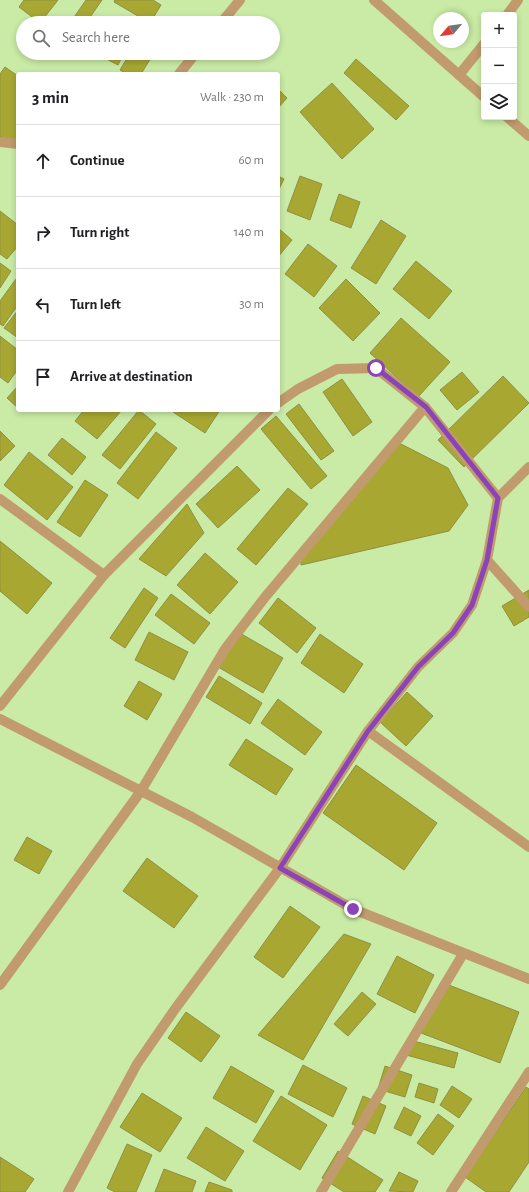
<!DOCTYPE html>
<html lang="en">
<head>
<meta charset="utf-8">
<style>
  :root { --surface:#fff; --page:#f6f6f6; --text:#202124; --muted:#757577; --line:#e0e0e0 }
  body { margin:0; font-family:"Alegreya Sans",sans-serif; background:var(--page); color:var(--text) }
  .controls { position:absolute; right:12px; top:12px; display:grid; overflow:hidden; border-radius:4px; box-shadow:0 2px 6px #0003 }
  .controls button { width:36px; height:36px; display:grid; place-items:center; padding:0; border:0; border-bottom:1px solid var(--line); background:var(--surface); color:var(--text); font:20px sans-serif }
  .compass { position:absolute; left:433px; top:12px; width:36px; height:36px; border-radius:50%; background:var(--surface); box-shadow:0 2px 6px #0003; rotate:241deg }
  .stop { position:absolute; width:12px; height:12px; margin:-9px; border:3px solid #8a44b7; border-radius:50%; background:#fff }
  .stop.end { background:#8a44b7; border-color:#fff; box-shadow:0 1px 4px #0008 }
  .list { margin:0; padding:0; list-style:none }
  h2 { display:flex; justify-content:space-between; align-items:center; height:52px; margin:0; padding:0 16px; font-size:17px }
  h2 small { font-size:13px; font-weight:400; color:var(--muted) }
  .list li { display:grid; grid-template-columns:26px 1fr auto; gap:12px; align-items:center; box-sizing:border-box; height:72px; padding:0 16px; border-top:1px solid var(--line) }
  .list b { display:block; font-size:15px; white-space:nowrap }
  .list em { font-size:13px; font-style:normal; color:var(--muted) }
  .icon { flex:none; width:22px; height:22px; fill:none; stroke:currentColor; stroke-width:2; stroke-linecap:round; stroke-linejoin:round }
  .map { position:relative; flex:none; width:529px; height:1192px; overflow:hidden }
  .search { position:absolute; background:var(--surface); box-shadow:0 2px 6px #0003; left:16px; top:16px; width:264px; height:44px; display:flex; align-items:center; gap:10px; box-sizing:border-box; padding:0 14px; border-radius:22px; color:var(--muted); font-size:15px }
  .panel { position:absolute; background:var(--surface); box-shadow:0 2px 6px #0003; left:16px; top:72px; width:264px; height:340px; border-radius:4px }
  .map>svg:first-child { display:block }
  .building { fill:#a7a732; stroke:#8f9043 }
  .lines { fill:none; stroke-linecap:round; stroke-linejoin:round }
  .street { stroke:#c19a6e; stroke-width:10 }
  .route { stroke:#8a44b7; stroke-width:5 }
</style>
</head>
<body>
<div class="map">
<svg width="529" height="1192" viewBox="0 0 529 1192">
  <rect width="100%" height="100%" fill="#c9eba5"/>
  <g class="building">
    <path d="M24,0H58L40,23L19,7Z"/>
    <path d="M86,0H102L86,23H70Z"/>
    <path d="M115,0H153L161,5L150,23L114,2Z"/>
    <path d="M95,53H124L118,65Z"/>
    <path d="M130,53H154L141,74H127L120,70Z"/>
    <path d="M356,59L409,106L396,120L344,73Z"/>
    <path d="M5,67L18,76V149L0,136V74Z"/>
    <path d="M332,83L374,129L342,159L300,112Z"/>
    <path d="M278,89L287,98L278,108Z"/>
    <path d="M278,176L284,179L278,191Z"/>
    <path d="M300,176L322,184L310,220L287,211Z"/>
    <path d="M339,194L360,202L351,228L330,220Z"/>
    <path d="M0,211L18,225V246L7,259L0,254Z"/>
    <path d="M381,220L406,236L376,284L351,268Z"/>
    <path d="M278,228L292,240L278,257Z"/>
    <path d="M308,244L337,266L314,297L285,274Z"/>
    <path d="M416,261L452,291L429,319L393,289Z"/>
    <path d="M0,263L11,271L0,288Z"/>
    <path d="M16,279L18,280V305L3,326L0,324V301Z"/>
    <path d="M346,279L380,313L353,341L319,308Z"/>
    <path d="M18,310V338L4,328Z"/>
    <path d="M401,318L450,362L418,397L370,353Z"/>
    <path d="M0,336L18,350V369L8,383L0,377Z"/>
    <path d="M462,372L479,392L457,410L440,390Z"/>
    <path d="M503,376L529,403L464,467L438,440Z"/>
    <path d="M342,379L372,422L353,436L323,392Z"/>
    <path d="M18,386V408L7,398Z"/>
    <path d="M299,404L334,451L321,460L286,414Z"/>
    <path d="M84,410H122L97,439L75,421Z"/>
    <path d="M139,410L156,424L120,469L102,455Z"/>
    <path d="M170,410H220L205,433Z"/>
    <path d="M276,416L327,476L311,489L261,429Z"/>
    <path d="M0,431L15,446L0,461Z"/>
    <path d="M156,432L177,448L138,499L117,483Z"/>
    <path d="M62,438L86,457L72,475L48,455Z"/>
    <path d="M399,443L448,468L468,505L449,531L301,565V558Z"/>
    <path d="M29,452L73,487L47,520L4,485Z"/>
    <path d="M237,466L260,490L218,528L196,504Z"/>
    <path d="M85,480L108,495L80,537L57,522Z"/>
    <path d="M288,488L308,504L256,565L237,549Z"/>
    <path d="M187,504L204,533L166,576L139,559Z"/>
    <path d="M0,541L52,583L27,614L0,591Z"/>
    <path d="M205,553L238,582L210,614L177,585Z"/>
    <path d="M144,588L158,598L125,648L110,638Z"/>
    <path d="M529,590V617L514,626L502,606Z"/>
    <path d="M171,594L210,623L194,644L155,615Z"/>
    <path d="M278,598L316,628L297,653L259,623Z"/>
    <path d="M149,632L188,652L174,680L135,660Z"/>
    <path d="M238,632L283,658L263,693L218,667Z"/>
    <path d="M320,634L363,664L344,693L301,663Z"/>
    <path d="M219,676L262,703L250,724L206,697Z"/>
    <path d="M139,681L162,694L147,720L124,706Z"/>
    <path d="M407,692L433,716L406,746L380,722Z"/>
    <path d="M278,699L322,732L305,755L261,723Z"/>
    <path d="M246,739L293,769L276,795L229,765Z"/>
    <path d="M356,765L437,823L404,870L323,813Z"/>
    <path d="M27,837L52,851L39,874L14,860Z"/>
    <path d="M147,858L198,896L174,928L123,891Z"/>
    <path d="M290,906L320,927L283,978L254,957Z"/>
    <path d="M344,934L371,944L303,1060L258,1035Z"/>
    <path d="M397,956L434,975L415,1013L377,994Z"/>
    <path d="M441,982L519,1012L500,1063L421,1033Z"/>
    <path d="M362,992L376,1004L348,1036L334,1024Z"/>
    <path d="M186,1012L220,1036L201,1062L168,1038Z"/>
    <path d="M410,1040L458,1053L454,1068L406,1055Z"/>
    <path d="M303,1065L347,1088L333,1117L288,1094Z"/>
    <path d="M231,1066L274,1091L256,1123L213,1098Z"/>
    <path d="M385,1066L412,1075L405,1097L378,1089Z"/>
    <path d="M419,1083L438,1089L434,1103L415,1097Z"/>
    <path d="M452,1086L472,1099L459,1118L440,1105Z"/>
    <path d="M526,1087L529,1089V1162L509,1192H486L465,1177Z"/>
    <path d="M142,1093L182,1118L160,1152L120,1127Z"/>
    <path d="M281,1096L327,1125L300,1170L253,1141Z"/>
    <path d="M363,1096L386,1106L375,1134L352,1124Z"/>
    <path d="M404,1107L421,1116L411,1136L394,1128Z"/>
    <path d="M438,1114L454,1126L433,1155L417,1143Z"/>
    <path d="M206,1127L244,1151L225,1181L187,1158Z"/>
    <path d="M127,1144L152,1155L136,1192H115L107,1188Z"/>
    <path d="M338,1151L383,1180L375,1192H344L322,1178Z"/>
    <path d="M0,1157L34,1179L25,1192H0Z"/>
    <path d="M164,1169L196,1181L192,1192H155Z"/>
    <path d="M399,1172L418,1181L413,1192L389,1191Z"/>
    <path d="M209,1182L232,1190V1192H205Z"/>
  </g>
  <g class="lines">
    <g class="street">
      <path d="M374,0L484,97"/>
      <path d="M507,15L518,0"/>
      <path d="M221,23L240,0"/>
      <path d="M179,74L196,53"/>
      <path d="M459,75L484,44"/>
      <path d="M507,117L529,136"/>
      <path d="M0,142L18,144"/>
      <path d="M278,403L298,389L337,369L376,368L425,407L498,498"/>
      <path d="M0,499L104,575"/>
      <path d="M487,560L529,607"/>
      <path d="M0,706L104,575L269,410"/>
      <path d="M0,719L192,817L353,909L529,979"/>
      <path d="M368,731L529,847"/>
      <path d="M0,985L141,791L225,649L266,596L425,407"/>
      <path d="M68,1192L137,1064L175,1009L280,868L368,731L418,667L453,633L472,605L487,560L498,498L529,467"/>
      <path d="M321,1192L463,954"/>
      <path d="M451,1192L529,1072"/>
    </g>
  </g>
  <g class="lines">
    <path class="route" d="M353,909L280,868L368,731L418,667L453,633L472,605L487,560L498,498L426,407L376,368"/>
  </g>
</svg>
<div class="controls">
<button>+</button>
<button>−</button>
<button><svg class="icon" aria-label="layers" viewBox="0 0 24 24"><path d="M12 4l9 5-9 5-9-5zM3 14l9 5 9-5"/></svg></button>
</div>
<svg class="compass" viewBox="-18 -18 36 36"><path d="M0-13l5 13h-10z" fill="#e53935"/><path d="M0 13l5-13h-10z" fill="#757577"/></svg>
<div class="stop" style="left:376px;top:368px"></div>
<div class="stop end" style="left:353px;top:909px"></div>
<div class="search"><svg class="icon" aria-label="search" viewBox="0 0 24 24"><circle cx="10" cy="10" r="6"/><path d="M15 15l6 6"/></svg>Search here</div>
<section class="panel">
<h2>3 min<small>Walk · 230 m</small></h2>
<ul class="list">
<li><svg class="icon" aria-label="ahead" viewBox="0 0 24 24"><path d="M12 20V5M6 11l6-6 6 6"/></svg><div><b>Continue</b></div><em>60 m</em></li>
<li><svg class="icon" aria-label="right" viewBox="0 0 24 24"><path d="M7 20v-9h11M14 6l5 5-5 5"/></svg><div><b>Turn right</b></div><em>140 m</em></li>
<li><svg class="icon" aria-label="left" viewBox="0 0 24 24"><path d="M17 20v-9H6M10 6l-5 5 5 5"/></svg><div><b>Turn left</b></div><em>30 m</em></li>
<li><svg class="icon" aria-label="arrive" viewBox="0 0 24 24"><path d="M6 21V4h12l-3 4 3 4H6"/></svg><div><b>Arrive at destination</b></div></li>
</ul>
</section>
</div>
</body>
</html>
